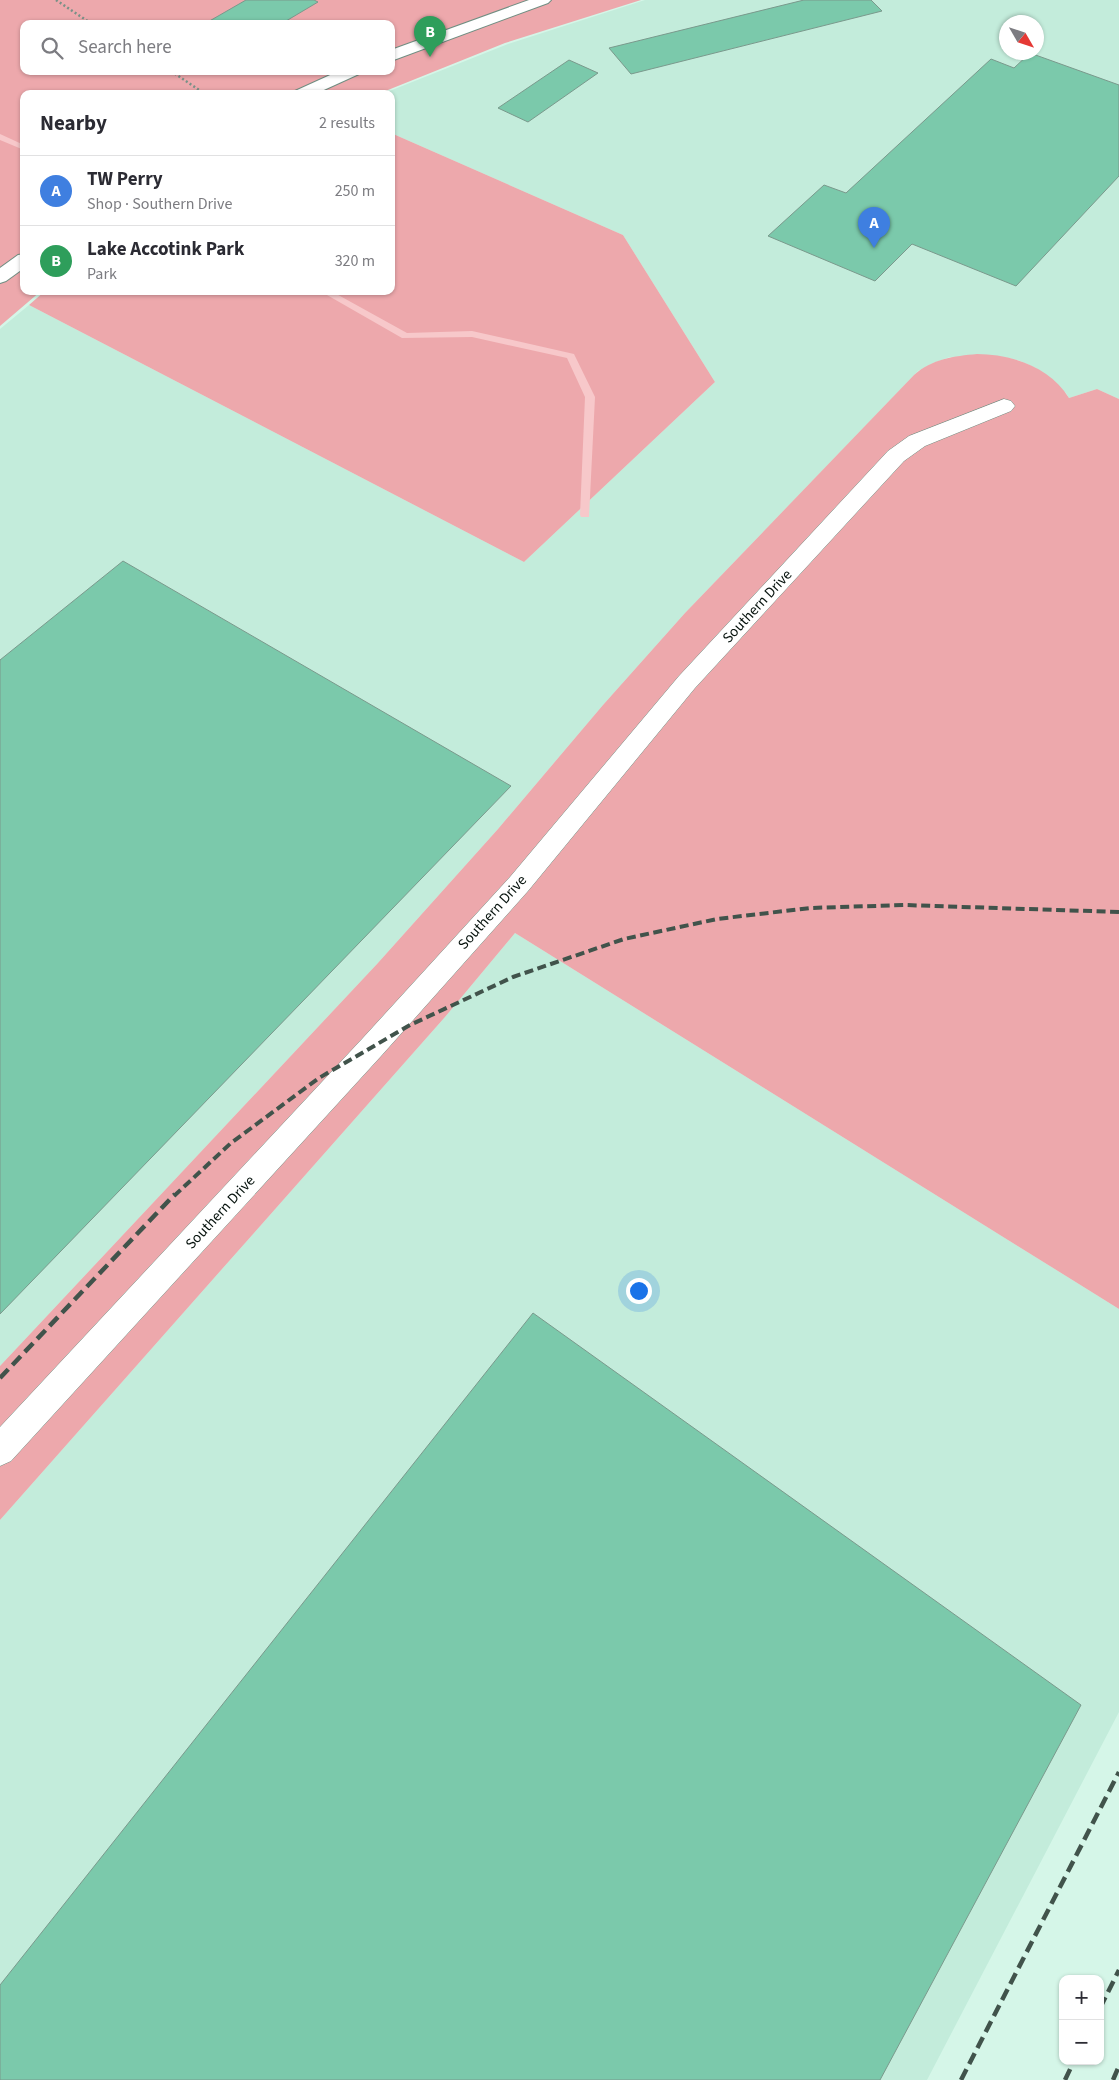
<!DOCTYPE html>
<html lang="en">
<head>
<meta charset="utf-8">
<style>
  :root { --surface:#fff; --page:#f2f2f3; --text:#2b2b33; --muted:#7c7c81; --line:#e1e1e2; --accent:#7c3aed }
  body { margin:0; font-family:"Source Sans 3",sans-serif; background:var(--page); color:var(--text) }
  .controls { position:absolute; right:15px; bottom:15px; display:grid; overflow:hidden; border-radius:10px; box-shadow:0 1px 4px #0004 }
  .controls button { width:45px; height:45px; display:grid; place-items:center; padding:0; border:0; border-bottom:1px solid var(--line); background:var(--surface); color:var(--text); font:25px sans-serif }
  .compass { position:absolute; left:999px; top:15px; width:45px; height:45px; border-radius:50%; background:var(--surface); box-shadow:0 1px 4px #0004; rotate:129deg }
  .you { position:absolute; left:638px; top:1290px; width:18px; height:18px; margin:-12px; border:4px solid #fff; border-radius:50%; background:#1a73e8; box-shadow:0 0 0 8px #1a73e833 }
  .badge { display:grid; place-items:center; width:32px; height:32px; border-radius:50%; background:var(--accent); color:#fff; font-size:16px; font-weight:700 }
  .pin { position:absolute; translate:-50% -41px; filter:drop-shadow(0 1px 2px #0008) }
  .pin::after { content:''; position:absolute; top:26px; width:18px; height:15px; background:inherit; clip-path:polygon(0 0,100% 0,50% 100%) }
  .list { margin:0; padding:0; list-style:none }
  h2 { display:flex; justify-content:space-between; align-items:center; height:65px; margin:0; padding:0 20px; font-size:21px }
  h2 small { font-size:16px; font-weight:400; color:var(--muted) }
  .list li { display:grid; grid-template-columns:32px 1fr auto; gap:15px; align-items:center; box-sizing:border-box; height:70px; padding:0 20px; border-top:1px solid var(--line) }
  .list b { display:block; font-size:19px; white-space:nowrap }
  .list p { margin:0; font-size:16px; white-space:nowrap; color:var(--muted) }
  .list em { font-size:16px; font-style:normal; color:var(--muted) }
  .icon { flex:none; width:28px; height:28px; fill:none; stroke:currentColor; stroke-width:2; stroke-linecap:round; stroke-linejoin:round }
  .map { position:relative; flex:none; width:1119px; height:2080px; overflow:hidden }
  .search { position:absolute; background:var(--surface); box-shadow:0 1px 4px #0004; left:20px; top:20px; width:375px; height:55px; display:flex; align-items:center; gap:12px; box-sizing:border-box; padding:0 18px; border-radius:10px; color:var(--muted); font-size:19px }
  .panel { position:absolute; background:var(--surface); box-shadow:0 1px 4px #0004; left:20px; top:90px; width:375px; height:205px; border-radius:10px }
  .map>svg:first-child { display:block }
  .built { fill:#c3ecdb; fill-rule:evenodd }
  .green { fill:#eda8ac; fill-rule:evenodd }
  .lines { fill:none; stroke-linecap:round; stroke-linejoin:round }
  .stream { fill:#f7c8ca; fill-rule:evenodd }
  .building { fill:#7bc9ab; stroke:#7a998c }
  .service-casing { stroke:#708e82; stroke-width:2 }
  .minor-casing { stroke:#708e82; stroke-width:1 }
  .path { stroke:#799187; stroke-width:2.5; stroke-dasharray:2 2.5; stroke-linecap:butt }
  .service { fill:#fff; fill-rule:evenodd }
  .minor { fill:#fff; fill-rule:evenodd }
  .rail-far1 { stroke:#41534b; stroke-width:4; stroke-dasharray:9 4.5; stroke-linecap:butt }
  .rail { stroke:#41534b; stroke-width:4.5; stroke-dasharray:12 6; stroke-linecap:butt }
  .labels { text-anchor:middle; stroke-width:5; stroke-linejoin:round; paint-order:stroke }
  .street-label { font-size:15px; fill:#07130e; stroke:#fff }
</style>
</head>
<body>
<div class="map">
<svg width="1119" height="2080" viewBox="0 0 1119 2080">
  <rect width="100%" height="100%" fill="#d5f6e8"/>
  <g class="built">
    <path d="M645,0H1119V399L1097,389L1069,398L1066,393L1036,368L1018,360L998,356L950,357L933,363L918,371L685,613L603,705L498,829L377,964L0,1366V329L29,305L524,562L715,382L623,235L391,133V94H382L508,44ZM1006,22H1036V52H1006Z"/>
    <path d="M515,933L1119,1309V1712L927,2080H0V1520L445,1017Z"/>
  </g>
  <g class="green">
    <path d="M0,0H641L505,43L378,94H24V291H41L0,326ZM24,24H391V71H24Z"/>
    <path d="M391,133L623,235L715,382L524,562L29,305L45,291H391Z"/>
    <path d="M977,354C1011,354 1050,367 1069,398L1097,389L1119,399V1309L515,933L445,1017L0,1520V1366L377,964L498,829L603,705L685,613L914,375C932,359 954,356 977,354Z"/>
  </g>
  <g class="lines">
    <g class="stream">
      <path d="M0,134L24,145V150L0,140Z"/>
      <path d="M320,291H331L407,333L472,331L574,354L595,397L589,517H581L580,515L585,397L567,358L472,337L402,338Z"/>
    </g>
  </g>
  <g class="building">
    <path d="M246,0H314L318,2L281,24L206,23Z"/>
    <path d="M804,0H871L882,11L631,74L609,48Z"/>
    <path d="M1030,53L1119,85V176L1016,286L912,244L875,281L768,236L824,185L846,193L991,59L1014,68Z"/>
    <path d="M569,60L598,73L528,122L498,108Z"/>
    <path d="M123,561L511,786L0,1314V660Z"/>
    <path d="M533,1313L1081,1705L880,2080H0V1985Z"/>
  </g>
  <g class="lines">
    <g class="service-casing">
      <g id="service">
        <path d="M529,0H551L548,3L391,61V50Z"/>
        <path d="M339,71H361L359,74L315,94H293L295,91Z"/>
        <path d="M24,254V268L6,281L0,283V268L18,255Z"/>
      </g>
    </g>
    <g class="minor-casing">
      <path id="minor" d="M1004,399L1011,401L1015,406L1011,411L925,446L904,461L695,688L528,891L382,1055L11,1461L0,1466V1427L362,1039L510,877L679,676L888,451L909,436Z"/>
    </g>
    <g class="path">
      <path d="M56,0L92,24"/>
      <path d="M171,71L205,94"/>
    </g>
    <use href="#service" class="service"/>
    <use href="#minor" class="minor"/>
    <path class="rail-far1" d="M174,1196L231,1143L319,1078L410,1025L513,977L624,939L717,919L810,908L904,905L1119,912"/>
    <g class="rail">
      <path d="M0,1378L175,1194"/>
      <path d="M1100,2008L1119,1970"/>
      <path d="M961,2080L1119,1772"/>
      <path d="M1065,2080L1074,2061"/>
      <path d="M1113,2080L1119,2066"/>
    </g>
  </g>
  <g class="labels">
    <g class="street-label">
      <text transform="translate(757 606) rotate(-47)" y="5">Southern Drive</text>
      <text transform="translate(492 912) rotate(-48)" y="5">Southern Drive</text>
      <text transform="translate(220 1212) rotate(-47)" y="5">Southern Drive</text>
    </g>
  </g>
</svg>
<div class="controls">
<button>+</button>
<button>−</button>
</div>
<svg class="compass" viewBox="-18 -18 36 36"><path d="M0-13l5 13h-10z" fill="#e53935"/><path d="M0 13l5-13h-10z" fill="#7c7c81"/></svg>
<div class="you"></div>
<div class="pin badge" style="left:874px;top:248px;background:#3f7fe0">A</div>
<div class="pin badge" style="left:430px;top:57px;background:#2e9e5b">B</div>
<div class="search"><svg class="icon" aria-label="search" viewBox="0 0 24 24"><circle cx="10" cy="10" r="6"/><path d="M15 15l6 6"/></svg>Search here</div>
<section class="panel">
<h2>Nearby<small>2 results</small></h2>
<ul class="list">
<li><span class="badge" style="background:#3f7fe0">A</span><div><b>TW Perry</b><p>Shop · Southern Drive</p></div><em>250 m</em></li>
<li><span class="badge" style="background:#2e9e5b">B</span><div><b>Lake Accotink Park</b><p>Park</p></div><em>320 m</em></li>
</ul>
</section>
</div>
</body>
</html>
